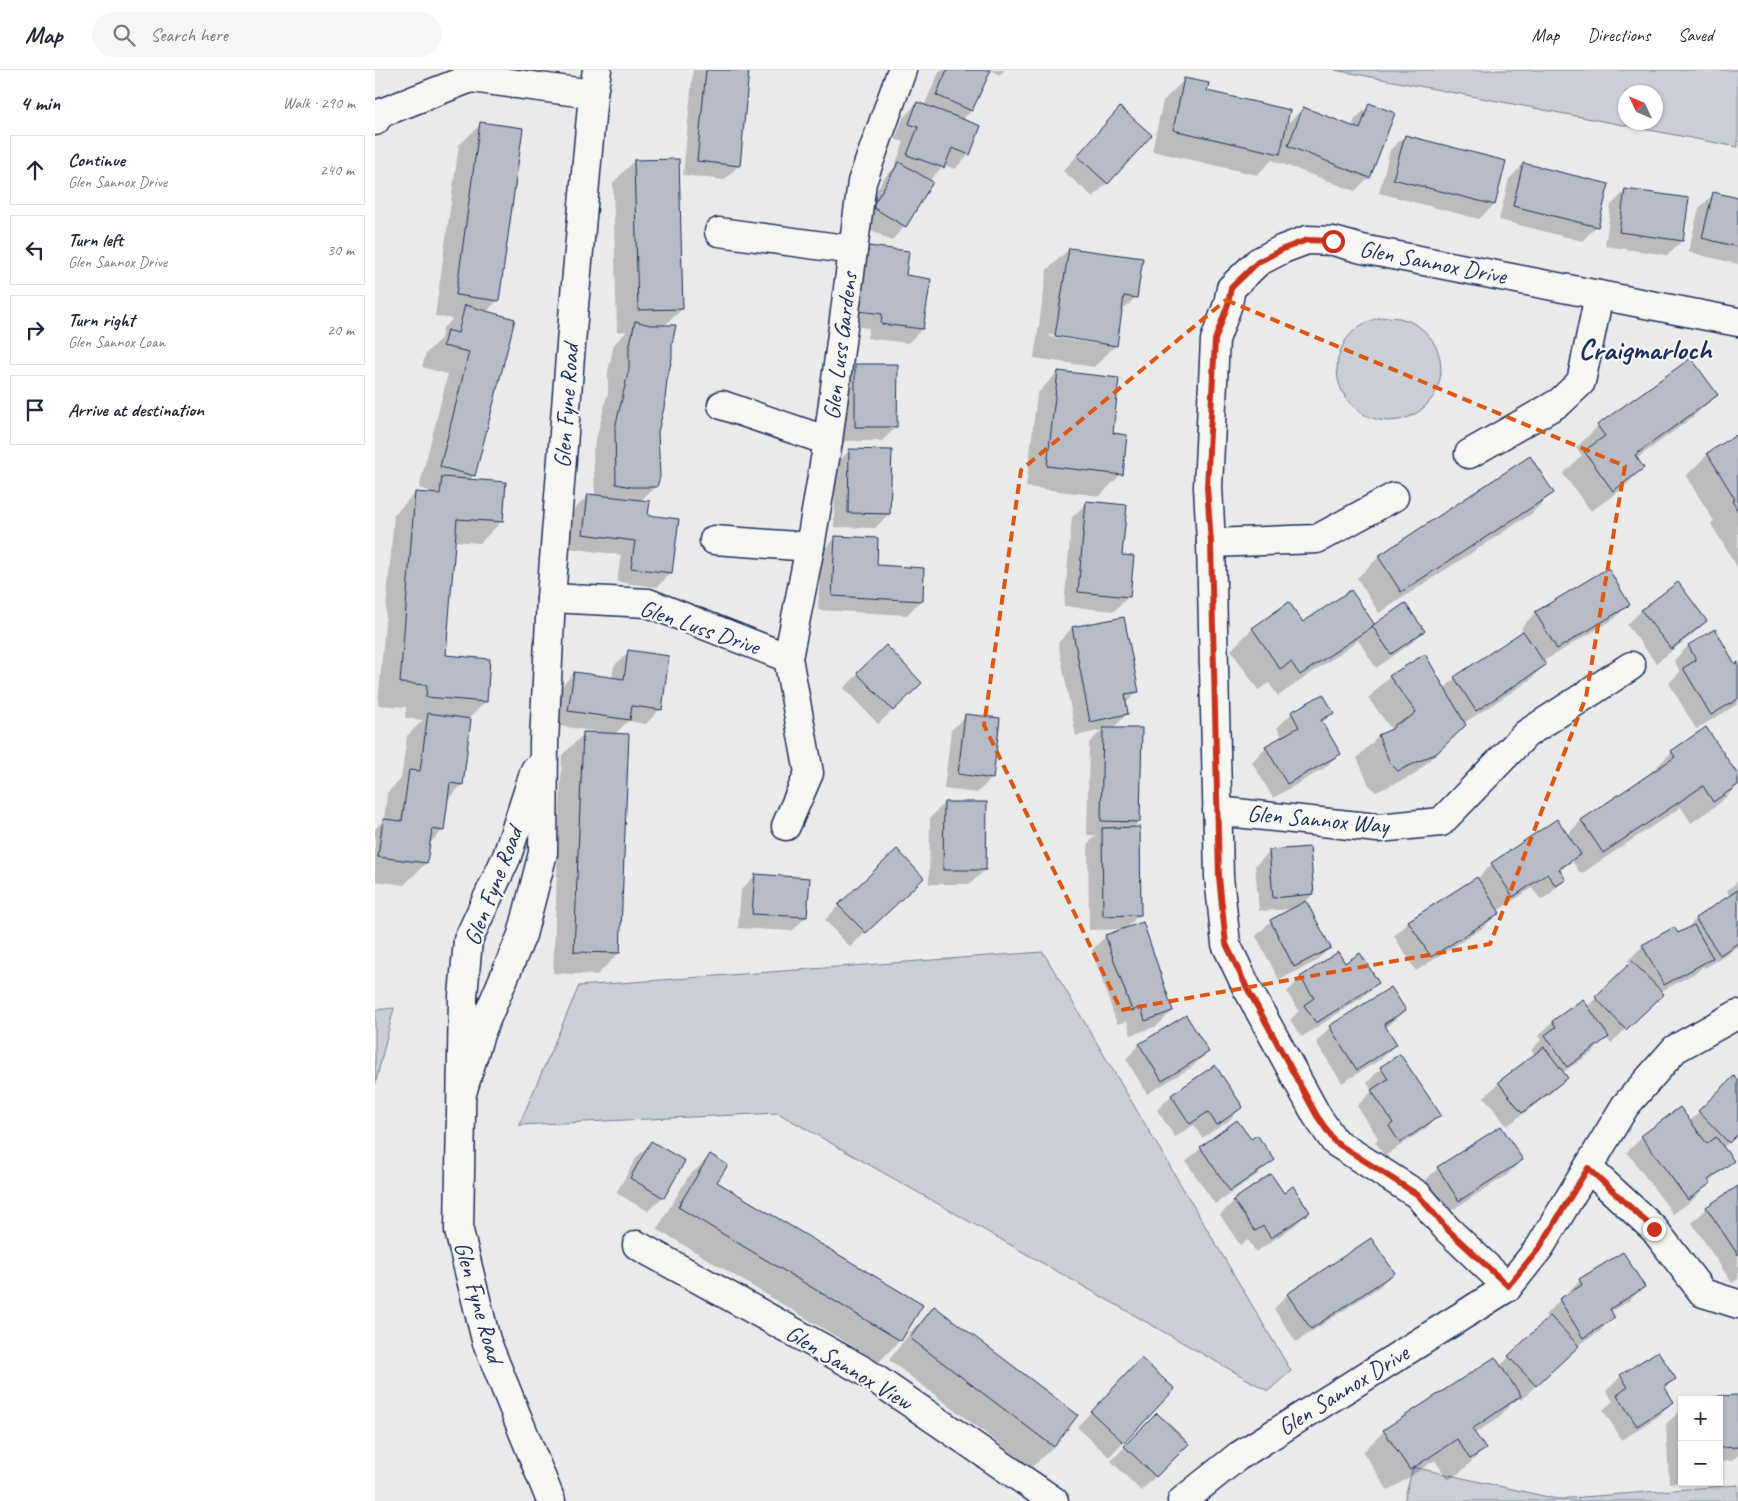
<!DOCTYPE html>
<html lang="en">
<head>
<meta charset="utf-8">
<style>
  :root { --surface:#fff; --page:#f6f6f7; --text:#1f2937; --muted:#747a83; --line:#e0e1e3 }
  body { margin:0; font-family:Caveat,sans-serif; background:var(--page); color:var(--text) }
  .controls { position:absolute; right:15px; bottom:15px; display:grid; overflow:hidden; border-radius:0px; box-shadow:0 1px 4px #0004 }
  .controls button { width:45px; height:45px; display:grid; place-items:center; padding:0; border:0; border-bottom:1px solid var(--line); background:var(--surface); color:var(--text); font:25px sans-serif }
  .compass { position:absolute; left:1243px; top:15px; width:45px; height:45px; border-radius:50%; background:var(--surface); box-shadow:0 1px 4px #0004; rotate:314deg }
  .stop { position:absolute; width:15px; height:15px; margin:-11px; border:4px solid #c8321e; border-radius:50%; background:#fff }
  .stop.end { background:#c8321e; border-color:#fff; box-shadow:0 1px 5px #0008 }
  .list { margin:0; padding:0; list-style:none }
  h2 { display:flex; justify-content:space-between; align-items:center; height:65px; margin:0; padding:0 20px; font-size:21px }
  h2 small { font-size:16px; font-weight:400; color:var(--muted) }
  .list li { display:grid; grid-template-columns:32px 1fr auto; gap:15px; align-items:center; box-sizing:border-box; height:70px; margin:0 10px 10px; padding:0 10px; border:1px solid var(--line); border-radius:0px }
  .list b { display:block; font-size:19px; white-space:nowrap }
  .list p { margin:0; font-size:16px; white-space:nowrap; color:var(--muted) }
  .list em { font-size:16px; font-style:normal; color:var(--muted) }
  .icon { flex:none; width:28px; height:28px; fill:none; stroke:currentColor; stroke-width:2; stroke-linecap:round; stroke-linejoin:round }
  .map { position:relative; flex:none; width:1363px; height:1431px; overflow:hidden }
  header { display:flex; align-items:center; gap:30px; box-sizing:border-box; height:70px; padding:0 25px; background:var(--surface); border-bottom:1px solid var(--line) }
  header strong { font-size:24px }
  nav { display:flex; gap:28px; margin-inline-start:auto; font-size:18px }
  .search { width:350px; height:45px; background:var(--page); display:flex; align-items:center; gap:12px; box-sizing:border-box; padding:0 18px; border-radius:28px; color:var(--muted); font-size:19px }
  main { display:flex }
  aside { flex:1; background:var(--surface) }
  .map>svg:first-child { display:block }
  .green { fill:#caced5; stroke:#727e9a; fill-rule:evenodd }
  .shadow { fill:#0003; fill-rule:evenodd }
  .building { fill:#b6bbc6; stroke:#1b2f5e }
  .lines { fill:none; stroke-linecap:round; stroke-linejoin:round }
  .street-casing { stroke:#1b2f5e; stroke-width:31 }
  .secondary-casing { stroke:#1b2f5e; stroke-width:31 }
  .street { stroke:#f6f6f2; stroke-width:28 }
  .secondary { stroke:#f6f6f2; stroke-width:28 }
  .route { stroke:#c8321e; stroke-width:6 }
  .marked { fill:none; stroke:#de5710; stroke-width:4; stroke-dasharray:10 6; stroke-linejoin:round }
  .labels { text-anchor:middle; stroke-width:4.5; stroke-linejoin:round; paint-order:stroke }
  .street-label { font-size:24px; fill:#1b2f5e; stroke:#f6f6f2 }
  .district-label { font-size:29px; font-weight:bold; fill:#1b2f5e; stroke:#f6f6f2 }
</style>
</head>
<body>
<header>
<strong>Map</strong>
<div class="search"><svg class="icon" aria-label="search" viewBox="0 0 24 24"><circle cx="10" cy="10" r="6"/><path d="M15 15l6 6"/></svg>Search here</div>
<nav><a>Map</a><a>Directions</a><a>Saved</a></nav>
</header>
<main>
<aside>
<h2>4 min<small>Walk · 290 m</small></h2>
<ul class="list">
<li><svg class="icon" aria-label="ahead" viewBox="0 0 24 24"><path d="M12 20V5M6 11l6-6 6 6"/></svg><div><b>Continue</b><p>Glen Sannox Drive</p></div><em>240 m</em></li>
<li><svg class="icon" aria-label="left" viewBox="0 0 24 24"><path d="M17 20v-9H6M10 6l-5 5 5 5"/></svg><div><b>Turn left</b><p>Glen Sannox Drive</p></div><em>30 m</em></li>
<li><svg class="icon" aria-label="right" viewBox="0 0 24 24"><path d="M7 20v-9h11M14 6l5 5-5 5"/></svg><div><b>Turn right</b><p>Glen Sannox Loan</p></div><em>20 m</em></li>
<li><svg class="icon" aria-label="arrive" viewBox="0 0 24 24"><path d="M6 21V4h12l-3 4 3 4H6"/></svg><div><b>Arrive at destination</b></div></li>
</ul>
</aside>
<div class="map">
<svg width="1363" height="1431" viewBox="0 0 1363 1431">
  <rect width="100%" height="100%" fill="#e9eae9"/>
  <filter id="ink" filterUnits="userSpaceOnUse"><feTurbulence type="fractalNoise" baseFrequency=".02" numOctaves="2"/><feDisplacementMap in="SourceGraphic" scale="10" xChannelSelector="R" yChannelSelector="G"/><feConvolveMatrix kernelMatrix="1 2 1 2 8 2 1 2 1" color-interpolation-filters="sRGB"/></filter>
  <g filter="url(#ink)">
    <g class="green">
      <path d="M960,0H1363V77ZM1280,22V52H1250V22Z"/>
      <circle cx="1014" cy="299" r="52"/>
      <path d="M668,882L916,1301L893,1321L403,1043L144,1055L204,916Z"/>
      <path d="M19,938L0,1015V940Z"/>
      <path d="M1038,1397L1182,1429L1363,1415V1431H1029Z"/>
    </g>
    <g class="shadow">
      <path d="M318,0H373L364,95L349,110L308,105Z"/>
      <path d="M565,0H615L596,41L587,50L594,84L580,99L569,95L554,111L530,156L516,171L483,152L509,108L519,98L529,72L520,69L528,48L542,33L549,36Z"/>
      <path d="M616,0H630L625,5Z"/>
      <path d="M810,9L830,22L911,60L913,53L928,38L977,57L980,49L995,35L994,107L980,121L897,90L882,105L777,81L788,31Z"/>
      <path d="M745,39L732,113L718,127L688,101Z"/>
      <path d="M106,54L123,230L111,242L99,405L94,410L127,451L105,473L79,471L70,586L111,631L92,650L87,715L72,730L68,760L53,775L51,793L29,815L0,811V759L9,750L12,723L26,709L32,666L48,650L30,648L31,637L3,635L19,445L40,423L51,424L54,421L44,418L73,304L47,297L51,283L66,268L68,258L78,249L60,246L84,75Z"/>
      <path d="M1030,66L1119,135L1104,149L1004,123L1015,80Z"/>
      <path d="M259,91L307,239L289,256L291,310L282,361L281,416L265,431L296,503L282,517L242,512L246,485L194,478L199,440L213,425L220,426L218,381L233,322V302L239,274L252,261L242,262L238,113Z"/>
      <path d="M1149,94L1222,156L1207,171L1124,150L1134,109Z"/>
      <path d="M1251,120L1307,171L1292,185L1230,176L1236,135Z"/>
      <path d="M1339,124L1363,129V194L1313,182L1324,138Z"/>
      <path d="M494,177L529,206L547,259L533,273L492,268L494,258L471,255L479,192Z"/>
      <path d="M694,179L761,227L745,243L741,275L719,297L659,288L672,200ZM674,264L724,272V274L674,267Z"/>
      <path d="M1316,289L1341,325L1319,346L1261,389L1268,398L1246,420L1216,441L1188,404L1207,385L1201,378L1223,356Z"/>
      <path d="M481,295L521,357L507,371H466V309Z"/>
      <path d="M683,302L737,364L746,404L725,426L651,417L662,324Z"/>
      <path d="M1363,366V498L1336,454L1339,451L1311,406L1333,384Z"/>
      <path d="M475,380L514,444L500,458L459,457L460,395Z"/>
      <path d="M1177,423L1156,444L1004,543L982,508L1004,487Z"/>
      <path d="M712,433L746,486L754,526L739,541L689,536L697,447Z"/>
      <path d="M461,468L501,497L546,530L532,545L443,540L446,482Z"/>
      <path d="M1233,500L1253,535L1239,549L1167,592L1169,595L1155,610L1089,653L1068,677L1039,705L1001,722L994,715L982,688L1003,666L1017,660L993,628L1014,607L1049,585L1069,619L1080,608L1149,562L1146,558L1160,543Z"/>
      <path d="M1302,514L1331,551L1316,566L1281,593L1252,555L1266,541Z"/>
      <path d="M913,534L927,554L999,557L1048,561L1034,575L1001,598L983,570L976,576L903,626L894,613L883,620L856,580L877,559Z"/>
      <path d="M697,558L763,621L750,634L752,644L737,659L764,752L757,759L765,844L750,859L797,941L782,956L756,965L752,951L742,954L717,880L731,866L749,859L714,860L713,774L721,765H712L714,673L727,660L701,666L683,573Z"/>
      <path d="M1339,561L1360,596L1363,594V634L1321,659L1294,613L1305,602L1299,590L1313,576Z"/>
      <path d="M253,582L285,639L271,654L253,651L239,665L244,883L222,905L178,903L187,685L209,664H229V663L179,655L185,618L199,603L237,609L239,596Z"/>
      <path d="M483,604L531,628L503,654L469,618Z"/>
      <path d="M947,626L957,643L947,653L964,683L950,698L898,728L877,692L891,677L908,668L902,658L917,643Z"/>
      <path d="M591,646L617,708L602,723L569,719L576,660Z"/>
      <path d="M1297,682L1363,707V715L1345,733L1316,753L1306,737L1206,804L1197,791L1184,802L1190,809L1175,824L1166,830L1157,818L1122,841L1123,843L1109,857L1041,901L1019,866L1033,852L1102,809L1117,794L1182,750L1192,765L1206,751L1276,704L1275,703Z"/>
      <path d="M569,733L610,800L595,814H554L555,748Z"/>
      <path d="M895,781L938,824L930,832L954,878L940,892L904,910L881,866L896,851L919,839L884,841L880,796Z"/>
      <path d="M380,805L431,847L417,861L363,858L366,820Z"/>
      <path d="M1363,811V876L1330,898L1328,896L1322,902L1285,922L1273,938L1236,973L1231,968L1218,982L1187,1003L1191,1008L1177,1022L1132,1056L1109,1027L1124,1013L1160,985L1156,980L1166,970L1163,966L1178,952L1212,937L1256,895L1253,890L1268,876L1309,861L1321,849L1355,826L1352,821Z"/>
      <path d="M533,823L475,877L450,850L464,835Z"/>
      <path d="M970,895L1002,913L988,927L927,967L915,950L924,941L912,922L926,908Z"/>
      <path d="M1030,940L1010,958L1020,974L1006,989L967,1013L941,972L955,957Z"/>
      <path d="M765,974L832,982L817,997L772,1024L751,989Z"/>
      <path d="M840,997L867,1037L852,1052L827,1068L819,1055L800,1067L782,1040L796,1026Z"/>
      <path d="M1006,998L1064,1045L1050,1059L1010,1086L1000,1072L1003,1068L982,1036L997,1021L992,1013Z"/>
      <path d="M1359,1008L1363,1012V1063L1348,1078L1357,1091L1334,1112V1113L1320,1128L1298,1144L1252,1082L1267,1067L1305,1039L1314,1052Z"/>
      <path d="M862,1052L876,1071L898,1089L883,1104L840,1134L811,1092L826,1078Z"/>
      <path d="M1125,1058L1146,1090L1132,1105L1069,1145L1048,1113L1063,1098Z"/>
      <path d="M276,1073L288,1127L273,1141L241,1123L262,1087Z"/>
      <path d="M335,1086L340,1113L525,1270L504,1292L282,1159L313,1107Z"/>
      <path d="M1363,1117V1209L1357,1213L1317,1153L1332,1138Z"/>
      <path d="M908,1125L934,1142L919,1156L881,1182L873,1170L865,1175L845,1145L859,1131Z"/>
      <path d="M1018,1202L1004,1217L921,1272L899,1239L913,1224Z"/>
      <path d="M1205,1210L1268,1217L1254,1231L1235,1242L1238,1247L1224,1262L1202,1276L1146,1330L1143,1327L1123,1348L1099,1364L1109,1379L1087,1401L1073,1410L1060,1390L1013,1421L988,1382L1009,1361L1125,1296L1173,1249L1170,1245L1185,1230L1191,1226L1190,1225Z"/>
      <path d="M560,1238L701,1345L678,1377L656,1398L514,1290L538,1259Z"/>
      <path d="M1282,1282L1300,1309L1289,1319L1297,1332L1283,1346L1247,1370L1228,1340L1238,1331L1231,1321L1246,1306Z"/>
      <path d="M752,1304L748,1372L734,1387L702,1357Z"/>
      <path d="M1363,1326V1385L1357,1391L1344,1392V1330H1341L1344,1328Z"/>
      <path d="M1306,1340L1307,1412H1316L1294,1413L1291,1354Z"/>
      <path d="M782,1344L812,1374L766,1421L736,1391Z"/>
    </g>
    <g class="building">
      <path d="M331,0H374L365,96L322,91Z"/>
      <path d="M572,0H616L597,41L561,25Z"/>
      <path d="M809,8L834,13L832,21L915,40L905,84L798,60Z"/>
      <path d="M542,32L606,56L595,85L577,78L569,98L532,85L543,57L534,54Z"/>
      <path d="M994,33L1020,43L995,108L913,76L928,37L985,59Z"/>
      <path d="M745,37L777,65L733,114L702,86Z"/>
      <path d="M105,52L148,58L124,231L81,225Z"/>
      <path d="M1030,65L1131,91L1120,135L1018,109Z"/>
      <path d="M304,89L308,239L263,240L259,90Z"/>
      <path d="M524,92L558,112L531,157L497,137Z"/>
      <path d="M1148,93L1234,114L1223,157L1138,136Z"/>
      <path d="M1250,119L1314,128L1308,171L1244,162Z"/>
      <path d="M1338,122L1363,128V177L1327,168Z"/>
      <path d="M493,176L534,181L531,205L556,209L548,259L506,254L507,244L484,241Z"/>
      <path d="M694,178L768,188L762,228L749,226L742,276L680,266Z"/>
      <path d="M90,235L140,249L100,406L65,397L94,282L68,276L72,260L83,263Z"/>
      <path d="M260,251L275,255H301L297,274V288L292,310L289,338L283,362L285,407L282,417H256L241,414L240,358L254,299V279Z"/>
      <path d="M1316,288L1343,325L1260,385L1269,398L1238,421L1209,381L1230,366L1222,355Z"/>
      <path d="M480,294H523L522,357H480Z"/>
      <path d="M683,301L744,308L738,363L752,365L748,405L672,396Z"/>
      <path d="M1363,364V441L1357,431L1360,429L1332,383Z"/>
      <path d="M474,379L517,380L515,444L473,443Z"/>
      <path d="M1155,386L1179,423L1026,522L1003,486Z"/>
      <path d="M67,407L131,412L128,452L82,449L71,585L115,589L112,632L51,627L52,615L25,613L40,422L65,424Z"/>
      <path d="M213,424L275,431L273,445L304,449L297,503L256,498L260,471L208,464Z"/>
      <path d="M711,431L752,435L747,485L759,486L755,527L703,522Z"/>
      <path d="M460,466L503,468L502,495L549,498L548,531L457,526Z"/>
      <path d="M1233,498L1255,535L1182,579L1160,542Z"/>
      <path d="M1303,512L1332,551L1296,579L1266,540Z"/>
      <path d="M976,520L1000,555L925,605L916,592L905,599L877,558L914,532L928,552Z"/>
      <path d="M1030,533L1050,561L1016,584L997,556Z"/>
      <path d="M749,547L764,622L750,624L753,644L715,652L697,557Z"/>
      <path d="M1340,559L1360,594L1363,592V629L1336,645L1308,598L1321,590L1313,575Z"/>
      <path d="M1148,561L1171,595L1101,641L1079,607Z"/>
      <path d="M511,575L547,613L518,641L482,603Z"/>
      <path d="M253,580L294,586L287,640L257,636L255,650L193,641L199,602L249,609Z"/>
      <path d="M1050,584L1091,655L1062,683L1023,701L1015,693L1003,665L1017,659L1021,654L1034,648L1041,642L1014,606Z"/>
      <path d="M948,624L959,643L946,650L966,684L912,714L890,676L924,657L916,642Z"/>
      <path d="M53,643L96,649L88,715L75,713L69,761L57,759L52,793L3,787L8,749L27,751L34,700L45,701Z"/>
      <path d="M590,644L625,648L618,709L583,704Z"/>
      <path d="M1331,657L1363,705V715L1338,732L1328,716L1228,783L1206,750L1300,687L1296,681Z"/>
      <path d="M728,658H767L765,752L726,751Z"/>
      <path d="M208,662L254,664L245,883L199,882Z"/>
      <path d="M569,732H612L611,800H568Z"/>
      <path d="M1182,749L1206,784L1184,799L1191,810L1181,816L1172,804L1138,827L1116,793Z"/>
      <path d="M765,757L766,845L728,846L727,758Z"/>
      <path d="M935,777L939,824L898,828L894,780Z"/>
      <path d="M522,779L549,808L491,863L463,835Z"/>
      <path d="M380,804L435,808L432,847L377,844Z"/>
      <path d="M1102,807L1125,843L1056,887L1033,851Z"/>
      <path d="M1363,820V873L1345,885L1320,848Z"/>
      <path d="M931,831L956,878L919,897L895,850Z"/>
      <path d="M768,852L798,941L770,951L766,937L757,941L730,865Z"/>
      <path d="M1319,855L1338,888L1289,915L1267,875L1299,857L1303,863Z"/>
      <path d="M963,882L970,893L985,883L1004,913L941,953L929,935L939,928L925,907Z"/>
      <path d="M1257,891L1289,924L1251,960L1220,927Z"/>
      <path d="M1016,917L1031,940L1009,954L1022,974L982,1000L954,956Z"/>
      <path d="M1208,929L1234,967L1192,997L1170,965L1181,957L1177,951Z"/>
      <path d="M811,945L834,982L787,1011L764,974Z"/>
      <path d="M1169,977L1193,1008L1147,1043L1123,1012Z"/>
      <path d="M1025,984L1066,1045L1025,1073L1014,1056L1018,1053L996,1020L1013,1009L1005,997Z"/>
      <path d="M840,995L868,1037L842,1055L833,1042L815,1054L796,1025Z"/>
      <path d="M1359,1006L1363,1010V1064L1354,1073L1323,1041Z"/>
      <path d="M1305,1037L1332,1074L1341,1067L1359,1091L1333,1110L1336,1113L1313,1130L1266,1066Z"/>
      <path d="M862,1050L876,1069L882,1065L900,1090L855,1121L825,1077Z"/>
      <path d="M1126,1056L1148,1090L1084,1131L1062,1097Z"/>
      <path d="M276,1071L310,1091L289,1128L255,1108Z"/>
      <path d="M335,1084L353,1095L342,1112L548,1235L526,1271L303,1137Z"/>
      <path d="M896,1104L909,1123L918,1116L935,1142L896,1168L888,1156L880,1161L858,1130Z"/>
      <path d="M1363,1116V1185L1331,1137Z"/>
      <path d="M996,1168L1020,1203L936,1259L912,1224Z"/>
      <path d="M1248,1182L1270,1217L1235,1239L1240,1248L1208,1268L1184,1229L1207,1215L1204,1209Z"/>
      <path d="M559,1236L703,1345L679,1377L535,1268Z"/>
      <path d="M1175,1246L1204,1276L1161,1316L1133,1286Z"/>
      <path d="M1283,1281L1301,1309L1289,1316L1299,1332L1262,1356L1242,1325L1253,1317L1245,1305Z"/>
      <path d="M1120,1287L1146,1326L1097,1359L1111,1379L1095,1389L1082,1369L1035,1400L1008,1360Z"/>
      <path d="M766,1288L800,1319L749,1373L716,1342Z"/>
      <path d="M1363,1325V1377L1344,1378L1343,1326Z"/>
      <path d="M782,1343L814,1374L781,1407L749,1376Z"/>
    </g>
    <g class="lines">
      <g class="street-casing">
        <g id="street">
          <path d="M0,51L6,43L96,8L218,24"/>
          <path d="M344,162L478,180"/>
          <path d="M347,335L453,371"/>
          <path d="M1094,384L1185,332L1206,312L1224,225"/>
          <path d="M339,470L435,477"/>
          <path d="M836,473L942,469L1019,427"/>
          <path d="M176,528L273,533L413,588"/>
          <path d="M842,741L1003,758L1066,752L1151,664L1256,596"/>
          <path d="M411,756L434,703L413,588L435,477L453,371L487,112L527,0"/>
          <path d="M1213,1098L1279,1159L1328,1223L1363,1234"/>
          <path d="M262,1175L489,1301L679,1431"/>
          <path d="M1133,1217L1072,1159L1043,1125L960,1072L942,1046L871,916L851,874L844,807L836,473L833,417L840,270L853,234L856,218L883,192L908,179L932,170L958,171L987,179L1363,252"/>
          <path d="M807,1431L862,1387L1133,1217L1165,1177L1250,1036L1300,979L1363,944"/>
        </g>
      </g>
      <g class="secondary-casing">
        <g id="secondary">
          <path d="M160,700L132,786L93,870L88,926L84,1161L111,1270L176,1431"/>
          <path d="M87,1023L105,964L147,865L168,783L169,672L176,528L199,236L218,24L222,0"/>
        </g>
      </g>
      <use href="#street" class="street"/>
      <use href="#secondary" class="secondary"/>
    </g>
  </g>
  <g class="lines" filter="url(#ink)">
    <path class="route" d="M958,171L932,170L908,179L883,192L856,218L853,234L840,270L832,417L836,473L844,807L851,874L871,916L942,1046L960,1072L1043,1125L1072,1159L1133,1216L1165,1177L1213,1098L1279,1159"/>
  </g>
  <path class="marked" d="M851,230L1250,396L1211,627L1115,874L746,940L609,655L646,400Z"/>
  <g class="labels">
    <g class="street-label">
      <text transform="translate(1058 192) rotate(11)" y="8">Glen Sannox Drive</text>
      <text transform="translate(465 276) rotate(-83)" y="8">Glen Luss Gardens</text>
      <text transform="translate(191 336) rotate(-86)" y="8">Glen Fyne Road</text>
      <text transform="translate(325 557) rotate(19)" y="8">Glen Luss Drive</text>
      <text transform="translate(943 749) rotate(5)" y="8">Glen Sannox Way</text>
      <text transform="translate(118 816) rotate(-69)" y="8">Glen Fyne Road</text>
      <text transform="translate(104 1232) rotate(74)" y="8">Glen Fyne Road</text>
      <text transform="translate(474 1297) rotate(31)" y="8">Glen Sannox View</text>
      <text transform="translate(968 1320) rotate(-32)" y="8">Glen Sannox Drive</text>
    </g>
    <g class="district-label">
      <text x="1270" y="289">Craigmarloch</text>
    </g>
  </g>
</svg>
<div class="controls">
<button>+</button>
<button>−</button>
</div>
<svg class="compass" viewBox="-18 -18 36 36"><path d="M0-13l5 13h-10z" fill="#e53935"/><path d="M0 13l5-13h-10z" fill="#747a83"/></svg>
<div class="stop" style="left:958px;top:171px"></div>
<div class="stop end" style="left:1279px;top:1159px"></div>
</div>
</main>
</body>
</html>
